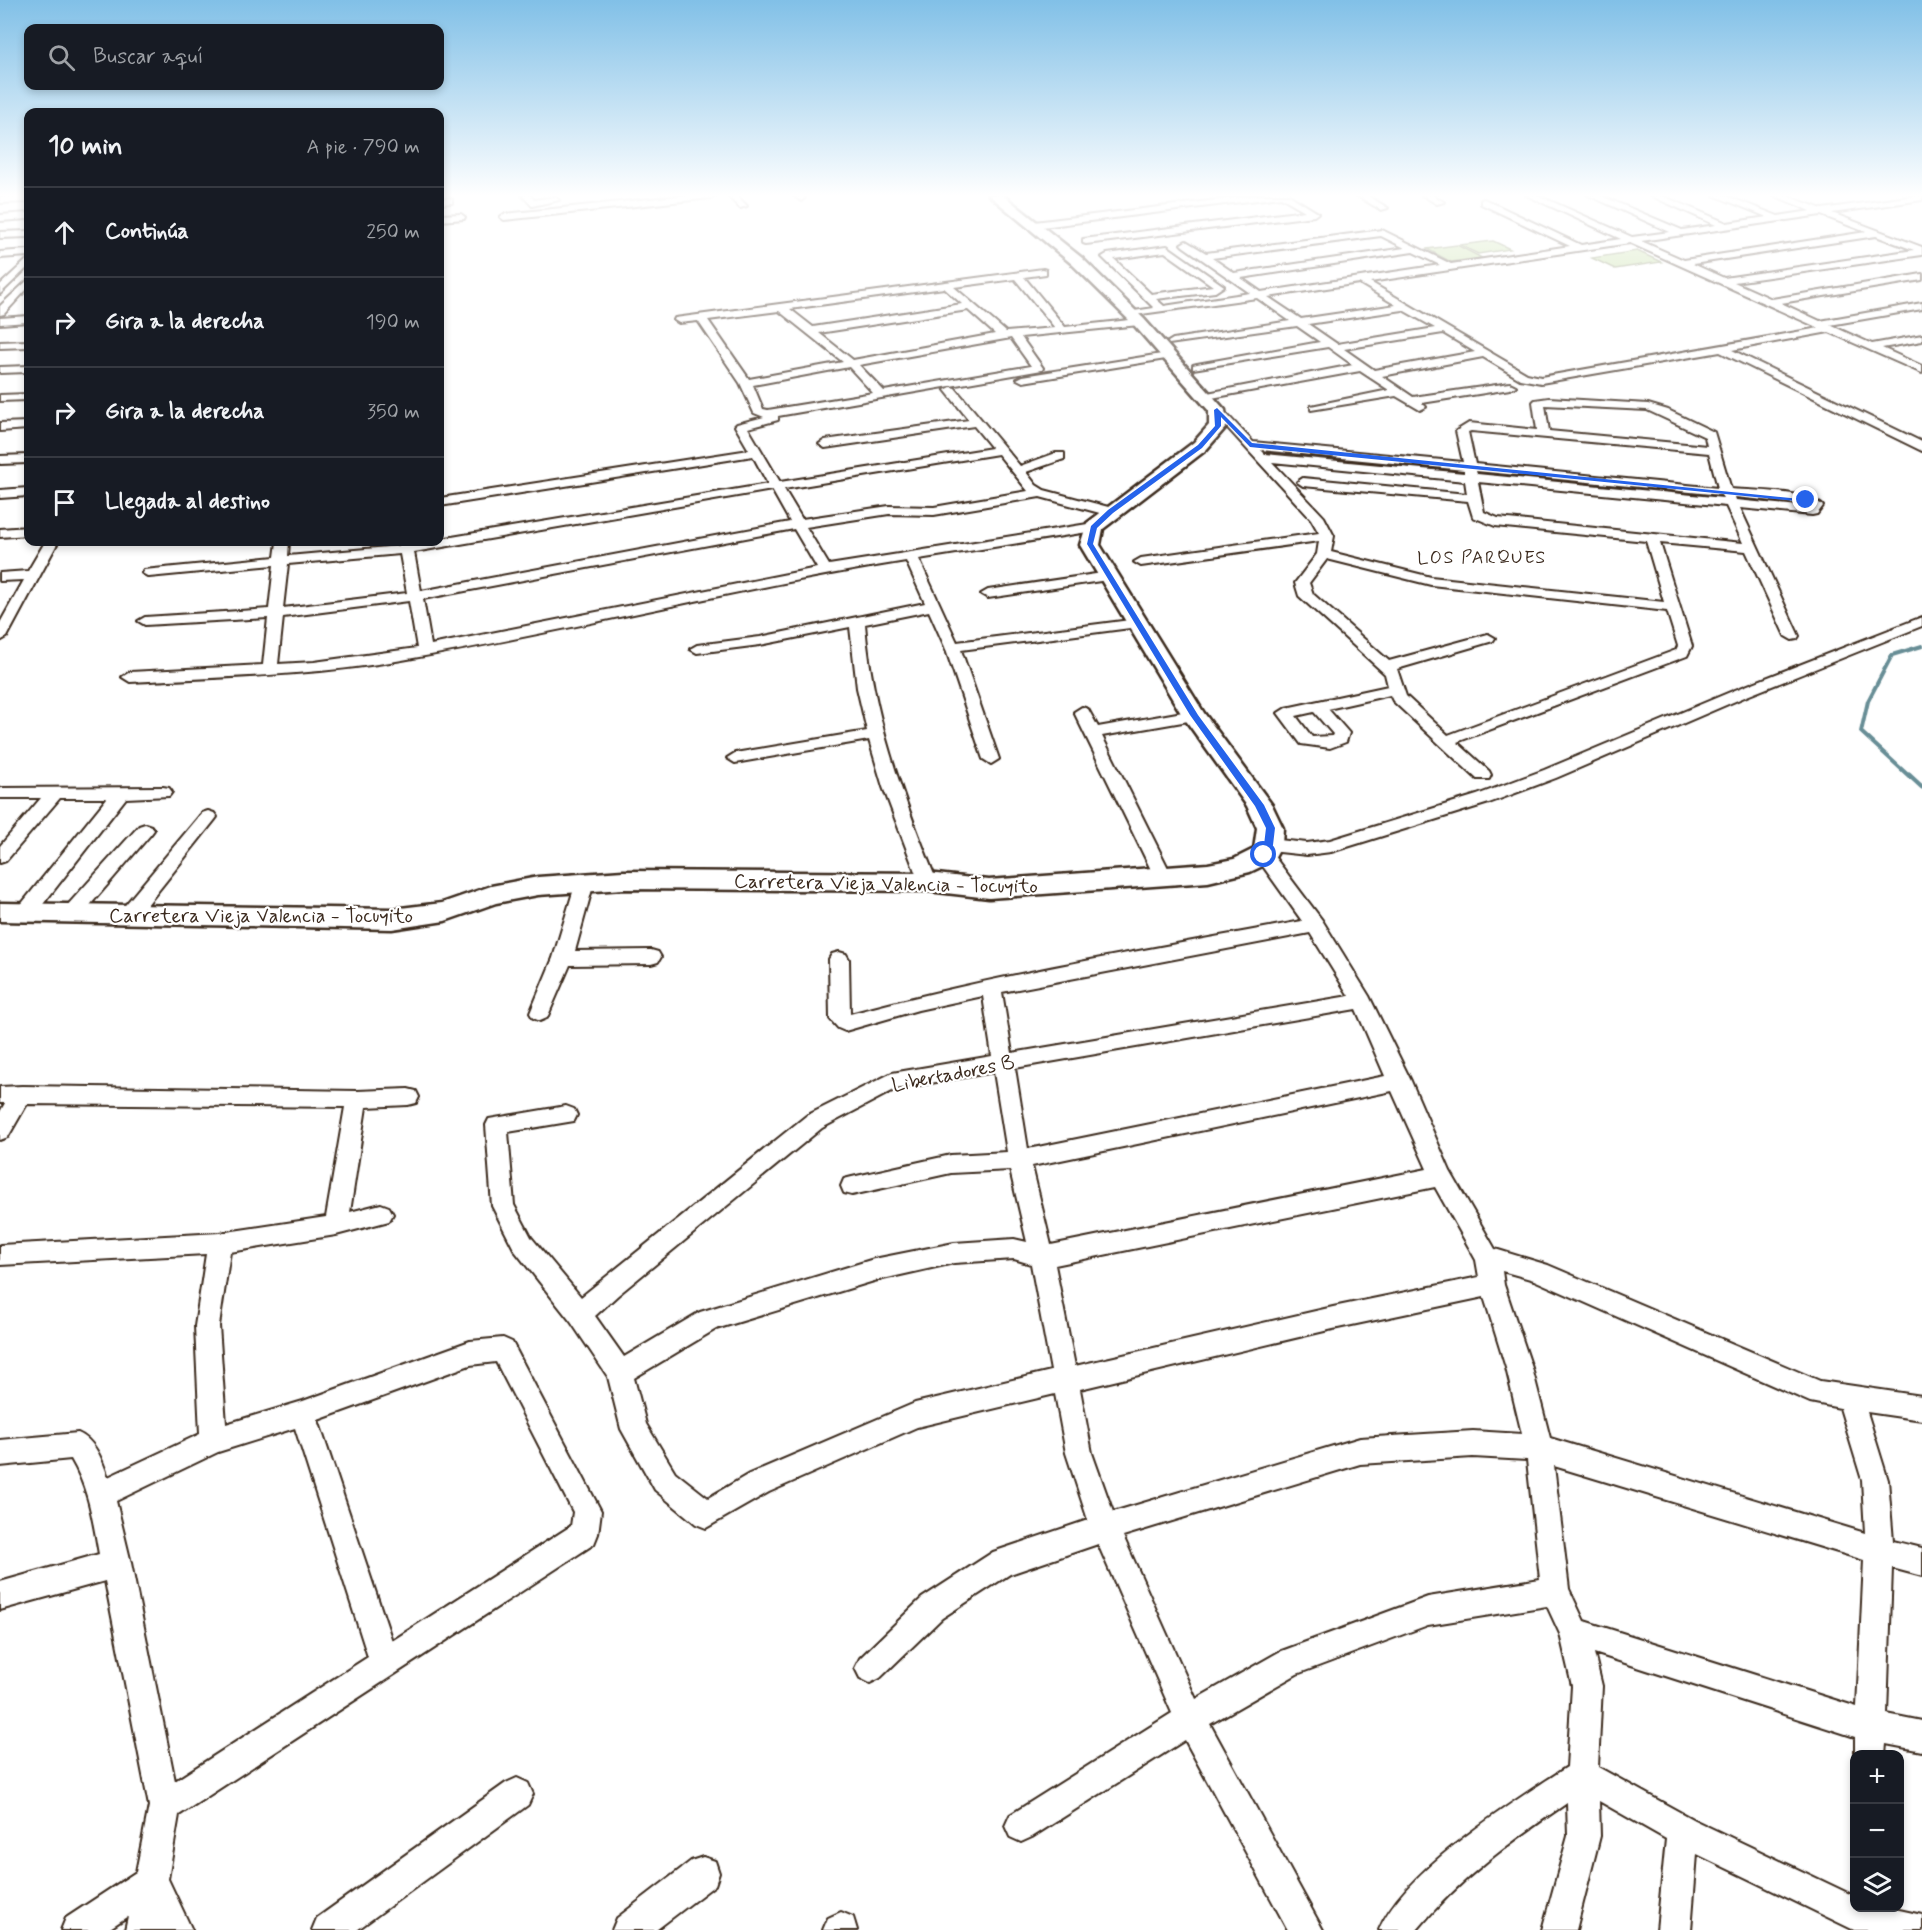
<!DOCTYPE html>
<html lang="es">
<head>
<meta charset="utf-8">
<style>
  :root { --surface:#171b24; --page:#242831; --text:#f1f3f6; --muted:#9ea1a6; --line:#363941 }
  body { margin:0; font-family:Mynerve,sans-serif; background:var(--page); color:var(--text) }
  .controls { position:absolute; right:18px; bottom:18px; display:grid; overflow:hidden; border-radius:12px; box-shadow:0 3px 9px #0003 }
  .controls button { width:54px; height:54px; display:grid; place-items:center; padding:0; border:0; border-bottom:2px solid var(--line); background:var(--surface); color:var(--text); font:30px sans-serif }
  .stop { position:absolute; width:18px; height:18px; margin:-14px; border:4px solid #2563eb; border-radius:50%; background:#fff }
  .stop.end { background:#2563eb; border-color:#fff; box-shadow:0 2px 6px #0008 }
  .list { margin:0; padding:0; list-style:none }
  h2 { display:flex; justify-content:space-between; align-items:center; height:78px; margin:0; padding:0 24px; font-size:26px }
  h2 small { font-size:20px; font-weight:400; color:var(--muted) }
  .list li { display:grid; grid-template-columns:39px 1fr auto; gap:18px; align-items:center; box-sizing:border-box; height:90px; padding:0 24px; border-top:2px solid var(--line) }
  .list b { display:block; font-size:22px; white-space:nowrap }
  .list em { font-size:20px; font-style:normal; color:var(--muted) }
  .icon { flex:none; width:33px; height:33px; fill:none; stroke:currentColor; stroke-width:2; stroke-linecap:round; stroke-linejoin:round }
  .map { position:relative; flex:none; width:1922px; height:1930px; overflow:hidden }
  .search { position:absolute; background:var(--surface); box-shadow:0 3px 9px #0003; left:24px; top:24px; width:420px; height:66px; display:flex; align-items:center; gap:15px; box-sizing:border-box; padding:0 21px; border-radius:12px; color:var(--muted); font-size:22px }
  .panel { position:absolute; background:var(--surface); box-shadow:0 3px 9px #0003; left:24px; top:108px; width:420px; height:438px; border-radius:12px }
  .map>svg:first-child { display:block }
  .green { fill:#b6d58e; stroke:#788056; stroke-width:1.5 }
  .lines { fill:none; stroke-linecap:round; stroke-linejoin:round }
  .stream-far1 { stroke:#688e96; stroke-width:4 }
  .stream { stroke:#688e96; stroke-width:5 }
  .street-casing { stroke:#3b2a1e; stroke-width:4 }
  .secondary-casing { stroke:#3b2a1e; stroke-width:5 }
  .street { fill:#fff; fill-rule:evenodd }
  .secondary { fill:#fff; fill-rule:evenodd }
  .route { fill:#2563eb }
  .labels { text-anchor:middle; stroke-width:4.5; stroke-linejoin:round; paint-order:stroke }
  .far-neighbourhood-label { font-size:18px; letter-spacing:1.5px; fill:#3b2a1e; stroke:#fff }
  .street-label { font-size:20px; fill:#3b2a1e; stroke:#fff }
</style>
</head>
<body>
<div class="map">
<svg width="1922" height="1930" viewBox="0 0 1922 1930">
  <rect width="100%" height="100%" fill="#fff"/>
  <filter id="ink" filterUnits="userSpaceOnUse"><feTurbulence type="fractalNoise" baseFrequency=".0167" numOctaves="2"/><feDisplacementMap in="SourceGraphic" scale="12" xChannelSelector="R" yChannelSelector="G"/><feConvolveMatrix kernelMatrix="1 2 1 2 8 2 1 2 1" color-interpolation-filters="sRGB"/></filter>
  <g filter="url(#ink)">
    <g class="green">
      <path d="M1493,241L1510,249L1478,254L1460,245Z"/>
      <path d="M1457,245L1482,258L1451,262L1427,249Z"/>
      <path d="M1637,251L1661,262L1615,269L1592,258Z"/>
    </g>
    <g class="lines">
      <path class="stream-far1" d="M1910,777L1861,732L1868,701L1892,655L1922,646"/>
      <path class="stream" d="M1909,775L1922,787"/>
      <g class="street-casing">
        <g id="street">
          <path d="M522,195H530L534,200L555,197L559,200L532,206Z"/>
          <path d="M688,195H715L711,198L504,220L500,217L504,214Z"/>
          <path d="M727,195H736L747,206L740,208Z"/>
          <path d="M793,195H802L805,198L801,201Z"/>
          <path d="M1259,195H1289L1318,213L1314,216L1086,244L1083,243V239L1305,211L1281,197L1034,228L1030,225L1034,222Z"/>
          <path d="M1356,195H1366L1388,208L1381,210Z"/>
          <path d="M1422,195H1432L1444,202L1437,204Z"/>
          <path d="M1526,195H1537L1632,237L1670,232L1588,195H1599L1682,230L1716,225L1649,195H1660L1727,223L1767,217L1713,195H1724L1778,216L1811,211L1773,195H1785L1822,209L1922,195V200L1832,213L1922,247V255L1734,282L1772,299L1922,274V280L1781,303L1820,321L1922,303V309L1830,325L1872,344L1922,335V341L1882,348L1922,366V373L1829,332L1732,350L1922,442V451L1720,352L1541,383L1520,379L1483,357L1382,376L1413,397L1510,383L1516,386L1510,389L1422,403L1426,407L1420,410L1396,396L1311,410V406L1389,390L1360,371L1206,399L1202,398V394L1353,365L1328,347L1193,369V365L1197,364L1320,342L1297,326L1169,344L1168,342L1173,339L1290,321L1257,298L1127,316V312L1154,308L1102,257L1107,254L1167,246L1224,286L1215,292L1156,299L1164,306L1250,293L1183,246L1181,244L1186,241L1206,253L1382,230L1451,264L1570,246L1481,204V200L1484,199L1581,245L1621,239ZM1821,215L1866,232L1684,260L1641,241ZM1381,236L1405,248L1234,273L1212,258ZM1876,236L1914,250L1724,278L1693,264ZM1630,243L1819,328L1541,377L1527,374L1370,282ZM1165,252L1213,286L1151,294L1114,259ZM1413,252L1440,265L1261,292L1241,278ZM1359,283L1396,305L1301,319L1268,297ZM1403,310L1435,328L1337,344L1308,324ZM1443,333L1475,352L1374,370L1344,349Z"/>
          <path d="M28,196V202L0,203V197Z"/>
          <path d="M449,198L452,199V203L440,204V200Z"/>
          <path d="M28,213V219L0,221V215Z"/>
          <path d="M461,214L465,217L464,219L440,221V215Z"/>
          <path d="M28,231V237L0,238V232Z"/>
          <path d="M28,250V256L0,258V252Z"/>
          <path d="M28,259V267L0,294V285Z"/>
          <path d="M1043,269L1046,270V274L1024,277L1065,327L1139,319L1144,322L1139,325L1021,337L1043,368L1042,370L778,416V420L748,428L780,482L992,448L974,426L825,448L819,444L825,440L969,420L945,390L951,387L955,388L1020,466L1056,453H1064V459L1026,472L1036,485L1044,490L1116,509L1117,512L1111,516L1040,497L934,515L889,514L806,527L829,565L1094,523L1099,524L1101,527L1094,531L919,559L957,642L1138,619L1145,623L1138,627L961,650L999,759L991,764L983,759L945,647L929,611L865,624C872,715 903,798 937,882L934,886L928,888L922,886L919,882L883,787L869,740L735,763L727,758L735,753L867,731L857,688L850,627L760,645L697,653L690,649L697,645L760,637L925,603L906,561C737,588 571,631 402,660C313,676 221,677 130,682L122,677L130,672L263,665L268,618L145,625L138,621L145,617L269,609L274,565L149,577L142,573L144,570L275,557L277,542H289L288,556L399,546V542H411L412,544L440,542V539L768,484L753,456L440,506V498L749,450L735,426L737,424L764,417L754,413L740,383L698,321L679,323L674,320L675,318ZM1015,279L1055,328L1006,332L954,287ZM944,288L962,304L813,327L790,309ZM968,310L995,334L853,360L819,333ZM779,311L843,362L749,379L708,320ZM1011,338L1031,366L884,391L859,365ZM849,367L873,393L768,410L763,409L753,385ZM998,454L1028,491L934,507L889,506L802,519L784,489ZM772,490L790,522L421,591L414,552ZM794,529L817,568L431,645L423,599ZM400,554L407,593L283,608L288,564ZM409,601L417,648L314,662L278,664L283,617Z"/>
          <path d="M28,280V288L4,314L0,315V306Z"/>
          <path d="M28,316V322L0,324V318Z"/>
          <path d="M28,341V347L0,348V342Z"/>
          <path d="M1168,353L1172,354V358L1023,382L1017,379L1023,376Z"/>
          <path d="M28,366V372L0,373V367Z"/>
          <path d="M28,394V400L0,401V395Z"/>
          <path d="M1549,398L1648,404L1668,410L1714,432L1731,489C1754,491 1808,490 1823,506L1817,514L1812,515L1740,508L1799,636L1797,639L1792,640L1785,636L1746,551L1660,543L1692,646L1687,656L1457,742L1489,771L1491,775L1489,779H1477L1393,701L1390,695L1328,709L1349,733L1346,742L1330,748L1301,744L1278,713L1286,708L1388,686L1385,674L1299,596L1295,583L1317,554L1319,541L1141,566L1134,562L1141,558L1319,533L1311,519L1213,412V408H1221L1253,442L1463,462L1456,431L1469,423L1537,430L1533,402L1535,400ZM1545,405L1647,410L1705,437L1707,446L1549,431ZM1471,431L1709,453L1718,488L1475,464L1468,432ZM1261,450L1464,470V473L1265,454ZM1272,462L1465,481L1467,494L1303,478L1297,482L1303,486L1468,501L1473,517L1495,526L1646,541L1664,602L1431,577L1331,552L1334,536L1324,517ZM1476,471L1721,495L1723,498L1477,474ZM1478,482L1726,506L1743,543L1498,518L1484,512ZM1735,497L1803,504L1809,507L1736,500ZM1327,559L1431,585L1667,611L1678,646L1676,650L1448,735L1406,696L1397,669L1493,641L1495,638L1488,634L1389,661L1313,594L1309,583ZM1314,712L1333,734L1332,736L1312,737L1296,716Z"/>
          <path d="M28,422V429L0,431V423Z"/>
          <path d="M28,455V463L0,464V456Z"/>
          <path d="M28,488V496L0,498V490Z"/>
          <path d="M28,527V535L0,537V529Z"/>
          <path d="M45,542H58L7,637L0,641V623L24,580L0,581V573L28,571Z"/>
          <path d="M1109,572L1116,576L1114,579L988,598L981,594L988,590Z"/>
          <path d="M1922,617V626L1747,696L1556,778L1489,803L1331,852L1307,855L1270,851L1322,920L1369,996L1411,1081L1450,1171L1495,1249L1548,1265L1820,1381L1922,1396V1420L1867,1412L1888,1480L1893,1541L1922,1548V1576L1892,1568L1887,1714L1922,1721V1751L1886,1744L1885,1754H1855V1737L1594,1653L1602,1686L1598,1767L1694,1820L1854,1896V1908H1890L1922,1915V1930H1854L1697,1854L1691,1930H1657L1666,1839L1599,1801L1600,1836L1576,1930H1542L1568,1836L1567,1803C1513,1840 1459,1878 1417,1930H1379C1404,1870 1513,1802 1567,1767L1572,1686L1560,1634L1547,1606L1428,1625L1297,1674L1210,1724L1323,1930H1288L1185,1740L1032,1837L1021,1842L1010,1837L1005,1826L1010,1815L1172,1713L1098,1544L1010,1574L942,1618L880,1678L870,1683L860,1678L855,1668L860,1658L922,1598L993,1552L1088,1520L1066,1453L1055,1394L917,1427L769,1492L706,1528L696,1524L655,1490L621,1429L608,1377L571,1322L515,1251L492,1206L486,1125L489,1119L566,1106L574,1109L577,1115L574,1121L508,1132L514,1205L531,1237L581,1297L806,1116L892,1073L992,1056L983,996L918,1010L845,1031L838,1028L830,1019L829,959L832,954L839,952L846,954L849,959L850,1014C998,974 1151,949 1302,921L1255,855L1258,851L1263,849L1260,845L1263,841L1269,839L1307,843L1330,840L1477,795L1544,770L1735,690ZM1310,933L1349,996L1012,1053L1002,992ZM1356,1009L1385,1076L1028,1149L1015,1068ZM994,1072L1007,1152L951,1155L852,1177L844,1179L841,1186L844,1193L852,1195L951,1173L1010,1170L1027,1242L1014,1239L954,1243L874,1259L700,1312L624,1357L595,1316L618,1295L822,1128L896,1089ZM1392,1091L1427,1169L1051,1245L1032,1166ZM1435,1187L1476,1260L1479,1277L1333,1307L1075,1366L1055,1265ZM1014,1259L1031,1264L1051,1371L915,1403L749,1474L708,1498L675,1472L646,1424L634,1378L716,1329L874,1281L954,1263ZM1502,1271L1534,1280L1810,1402L1840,1408L1862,1480L1865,1533L1550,1438L1532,1368L1504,1285ZM1484,1297L1506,1368L1522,1434L1473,1431L1360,1438L1113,1512L1092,1453L1080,1389L1333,1329ZM1473,1457L1527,1460L1540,1579L1428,1597L1279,1652L1196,1699L1123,1536L1360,1464ZM1554,1466L1864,1560L1857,1707L1584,1621L1569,1589Z"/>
          <path d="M1082,707L1088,709L1098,727L1194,710L1202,715L1194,720L1102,736L1173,878L1170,882H1158L1155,878L1074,712Z"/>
          <path d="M163,787L169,788L172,792L169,796L126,798L33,917L26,918L19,917L17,912L19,907L107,798H60L6,861L0,863V846L41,798H0V788Z"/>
          <path d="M208,811L214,813L217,817L214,821L135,920L128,922L121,920L119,915L121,910L202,813Z"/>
          <path d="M145,824L151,826L154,830L151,834L79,918L72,919L65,918L63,913L65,908L139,826Z"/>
          <path d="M585,876L591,878L594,882L575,951L651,950L658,952L661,957L658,962L651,964L570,965L547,1018L540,1021L533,1018L530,1013L553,958L576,882L579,878Z"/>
          <path d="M22,1086L357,1091L408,1089L416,1091L419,1097L416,1103L408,1105L366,1107L350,1212L381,1204L389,1207L393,1214L389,1221L336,1235L230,1252L219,1326L226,1424L303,1401L470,1341L503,1338L512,1342L601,1511L598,1534L594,1544L179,1815L168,1879L192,1930H125L128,1916L107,1930H61L66,1918L136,1872L149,1806L105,1581L0,1610V1582L99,1554C93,1521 89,1489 71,1459L0,1466V1440L78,1433C95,1440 102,1460 108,1477L200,1434L195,1326L206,1254L0,1265V1245L220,1233L326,1217L345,1107L27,1104L8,1137L0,1140V1112L5,1103H0V1087ZM496,1362L573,1512L571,1526L392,1641L318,1420L470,1365ZM295,1428L368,1657L175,1781L131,1563L116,1501L218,1452Z"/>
          <path d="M517,1778L528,1783L533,1794L528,1805L357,1930H312L317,1918L506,1783Z"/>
          <path d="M703,1857L715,1861L719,1873L715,1885L656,1930H612L617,1918L691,1861Z"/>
          <path d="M841,1912L853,1917L857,1930H823L828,1918Z"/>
        </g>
      </g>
      <g class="secondary-casing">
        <path id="secondary" d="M989,195H1003L1082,258L1144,319L1225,410L1227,426L1206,450L1103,529L1100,545L1204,713L1272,805L1283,828L1282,845L1273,861L1250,872L1208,882L989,898L928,891L623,889L538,895L496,903L445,921L392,929L0,921V903L392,909L442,903L491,886L538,877L623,871L928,873L989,880L1208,864L1234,859L1254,849L1257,828L1247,806L1182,715L1080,545L1087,523L1194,442L1209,425V411L1134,325L1072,264Z"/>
      </g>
      <use href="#street" class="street"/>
      <use href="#secondary" class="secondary"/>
    </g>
  </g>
  <linearGradient id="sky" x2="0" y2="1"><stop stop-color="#81c0e7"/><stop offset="0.42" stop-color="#fff"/><stop offset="1" stop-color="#fff" stop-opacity="0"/></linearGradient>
  <rect width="1922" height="465" fill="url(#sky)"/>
  <path class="route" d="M1217,408L1252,443L1810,500L1806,502L1250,447L1221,417V426L1202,448L1113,513L1097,528L1093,544L1198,715L1264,805L1275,828L1273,845L1267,857L1264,858L1259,855L1264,845L1266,828L1255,806L1190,715L1087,544L1091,526L1108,510L1198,445L1215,426L1214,410Z"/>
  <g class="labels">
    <g class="far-neighbourhood-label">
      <text x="1482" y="563">LOS PARQUES</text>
    </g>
    <g class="street-label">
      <text transform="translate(886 883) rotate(1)" y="7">Carretera Vieja Valencia - Tocuyito</text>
      <text x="261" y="922">Carretera Vieja Valencia - Tocuyito</text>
      <text transform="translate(953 1073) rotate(-11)" y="7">Libertadores B</text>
    </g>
  </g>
</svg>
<div class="controls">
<button>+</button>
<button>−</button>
<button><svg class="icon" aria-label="layers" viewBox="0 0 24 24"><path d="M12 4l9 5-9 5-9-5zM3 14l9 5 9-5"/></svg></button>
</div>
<div class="stop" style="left:1264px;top:855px"></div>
<div class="stop end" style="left:1806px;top:500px"></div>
<div class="search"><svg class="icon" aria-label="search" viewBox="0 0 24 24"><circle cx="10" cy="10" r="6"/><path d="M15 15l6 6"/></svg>Buscar aquí</div>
<section class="panel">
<h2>10 min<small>A pie · 790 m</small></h2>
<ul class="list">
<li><svg class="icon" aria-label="ahead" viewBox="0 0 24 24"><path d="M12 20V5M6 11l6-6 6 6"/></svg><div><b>Continúa</b></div><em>250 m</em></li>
<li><svg class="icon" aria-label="right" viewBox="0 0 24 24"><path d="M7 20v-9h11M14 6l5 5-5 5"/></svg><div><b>Gira a la derecha</b></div><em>190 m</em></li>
<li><svg class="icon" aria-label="right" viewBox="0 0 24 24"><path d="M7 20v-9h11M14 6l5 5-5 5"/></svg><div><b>Gira a la derecha</b></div><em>350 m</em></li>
<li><svg class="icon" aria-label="arrive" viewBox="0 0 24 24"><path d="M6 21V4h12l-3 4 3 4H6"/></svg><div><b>Llegada al destino</b></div></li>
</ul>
</section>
</div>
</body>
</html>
